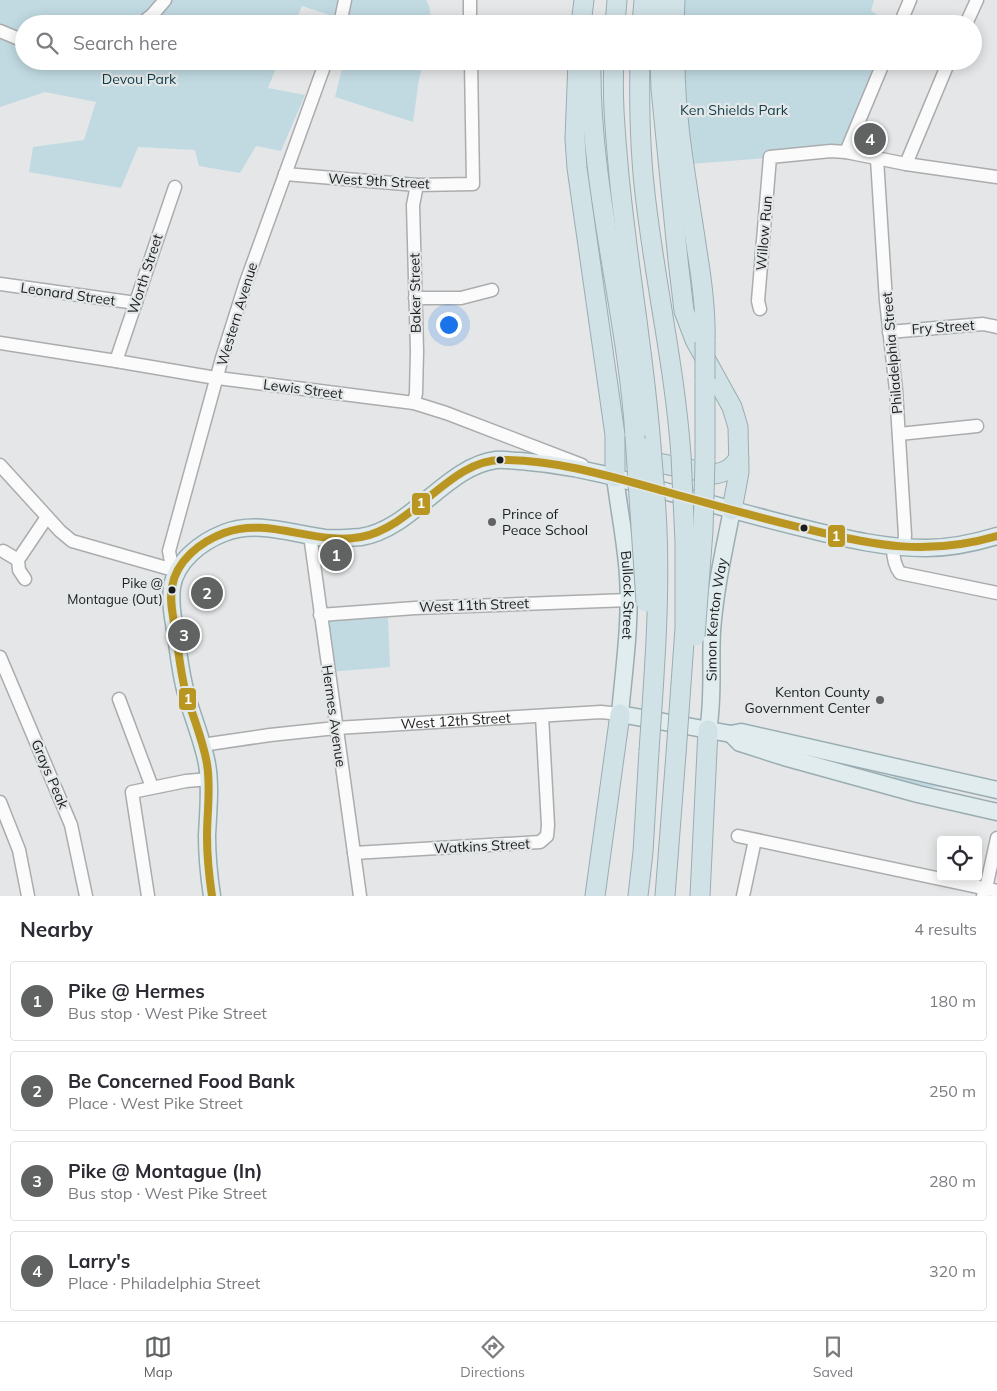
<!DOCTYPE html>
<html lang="en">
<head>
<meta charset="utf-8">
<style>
  :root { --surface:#fff; --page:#f7f7f7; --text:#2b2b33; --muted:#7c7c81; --line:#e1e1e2; --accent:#616363 }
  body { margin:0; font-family:Mulish,sans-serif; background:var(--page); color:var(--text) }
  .controls { position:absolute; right:15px; bottom:15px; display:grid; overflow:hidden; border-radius:5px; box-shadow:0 2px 12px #0003 }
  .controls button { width:45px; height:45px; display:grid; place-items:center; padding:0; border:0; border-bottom:1px solid var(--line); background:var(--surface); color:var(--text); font:25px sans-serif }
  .you { position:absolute; left:448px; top:324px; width:18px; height:18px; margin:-12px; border:4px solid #fff; border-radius:50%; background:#1a73e8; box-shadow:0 0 0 8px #1a73e833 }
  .badge { display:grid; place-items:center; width:32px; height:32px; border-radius:50%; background:var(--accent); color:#fff; font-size:16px; font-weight:700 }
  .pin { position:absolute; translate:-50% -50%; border:2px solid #fff; box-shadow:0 1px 5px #0006 }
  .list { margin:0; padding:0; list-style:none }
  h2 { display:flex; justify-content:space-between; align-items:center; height:65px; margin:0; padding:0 20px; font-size:21px }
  h2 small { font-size:16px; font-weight:400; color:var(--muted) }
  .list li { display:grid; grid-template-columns:32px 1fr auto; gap:15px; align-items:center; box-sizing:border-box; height:80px; margin:0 10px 10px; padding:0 10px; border:1px solid var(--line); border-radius:5px }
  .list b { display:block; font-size:19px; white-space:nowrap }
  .list p { margin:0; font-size:16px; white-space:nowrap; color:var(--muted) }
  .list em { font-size:16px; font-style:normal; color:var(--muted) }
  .icon { flex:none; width:28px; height:28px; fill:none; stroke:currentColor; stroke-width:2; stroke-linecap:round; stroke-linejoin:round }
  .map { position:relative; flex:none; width:997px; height:896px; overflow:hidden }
  .search { position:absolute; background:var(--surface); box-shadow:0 2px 12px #0003; left:15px; right:15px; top:15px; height:55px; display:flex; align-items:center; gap:12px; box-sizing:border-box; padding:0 18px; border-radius:28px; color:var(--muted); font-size:19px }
  .sheet { height:425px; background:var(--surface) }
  nav { display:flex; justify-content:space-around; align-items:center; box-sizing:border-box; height:70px; border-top:1px solid var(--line); background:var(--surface); font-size:14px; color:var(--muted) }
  nav a { display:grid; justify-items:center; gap:2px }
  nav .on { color:var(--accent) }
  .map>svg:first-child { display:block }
  .green { fill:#c1dae2 }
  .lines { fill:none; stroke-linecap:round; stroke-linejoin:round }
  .minor-casing { stroke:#abacad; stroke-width:15 }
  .major-casing { stroke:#9aadb2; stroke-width:19 }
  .highway-casing { stroke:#9aadb2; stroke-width:21 }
  .minor { stroke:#fbfbfb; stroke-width:12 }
  .major { stroke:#e1ecef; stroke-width:16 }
  .highway { stroke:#d0e2e6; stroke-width:19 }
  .highway-bridge-casing { stroke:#9aadb2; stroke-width:21; stroke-linecap:butt }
  .highway-bridge { stroke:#d0e2e6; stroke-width:19 }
  .bus-1-casing { stroke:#e3e7e8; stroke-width:11 }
  .bus-1 { stroke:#b89621; stroke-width:8 }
  .bus-dot { fill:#1b1c1c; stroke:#e3e7e8; stroke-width:2 }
  .poi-dot { fill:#616363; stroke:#e3e7e8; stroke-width:2 }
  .labels { text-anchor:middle; stroke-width:4.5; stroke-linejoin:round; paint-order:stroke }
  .bus-label { font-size:13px; fill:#1b1c1c; stroke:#e3e7e8; text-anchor:end }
  .park-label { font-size:14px; fill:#0d3d48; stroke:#e3e7e8 }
  .street-label { font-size:14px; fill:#1b1c1c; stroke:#e3e7e8 }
  .poi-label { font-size:14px; fill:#1b1c1c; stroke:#e3e7e8; text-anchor:start }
  .line-badge { stroke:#e3e7e8; stroke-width:2 }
  .badge-label { font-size:14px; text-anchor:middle; font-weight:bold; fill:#fff }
</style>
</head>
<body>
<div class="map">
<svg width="997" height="896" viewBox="0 0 997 896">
  <rect width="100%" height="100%" fill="#e4e6e7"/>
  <g class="green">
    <path d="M0,0H426L429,6L432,24H357L302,6L294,24H24V61H279L268,88L305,95L281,151L256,146L240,173L199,166L195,150L138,147L121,188L29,172L33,147L84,140L96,102L45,92L0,107Z"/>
    <path d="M681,0H874L871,11L887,21L885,24H681Z"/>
    <path d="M344,61H424L419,79L413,122L335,97Z"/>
    <path d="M681,61H884L846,152L690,164Z"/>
    <path d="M385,610L388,619L390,667L328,672L320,615Z"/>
    <path d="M894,776L947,787L948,788L919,786L893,779Z"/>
  </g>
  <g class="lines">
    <g class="minor-casing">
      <g id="minor">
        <path d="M470,0V24"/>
        <path d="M141,24L153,14L165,0"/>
        <path d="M340,24L345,0"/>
        <path d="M900,24L910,0"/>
        <path d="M966,24L977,0"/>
        <path d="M0,31L24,41"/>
        <path d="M846,152L884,61"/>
        <path d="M877,159L886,301L896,390L905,535L904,548"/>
        <path d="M906,164L949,61"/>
        <path d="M285,174L417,185L473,184L471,61"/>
        <path d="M0,284L136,303"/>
        <path d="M415,298H461L492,290"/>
        <path d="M760,309L758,301L770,157L831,151L846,152L906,164L997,177"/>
        <path d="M889,332L983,324L997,327"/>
        <path d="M0,343L116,361L210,377L414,403L446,413L582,465"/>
        <path d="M116,361L175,187"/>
        <path d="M414,403L416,393L417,351L413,205L417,185"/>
        <path d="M899,434L977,426"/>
        <path d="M0,465L60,531L72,541L177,571"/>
        <path d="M310,535L360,896"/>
        <path d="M893,547C893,557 894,565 900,573L997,593"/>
        <path d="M3,551L18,560"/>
        <path d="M177,571L171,562L169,551L222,358L245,285L326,61"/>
        <path d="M25,579L19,570L18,560L47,517"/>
        <path d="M320,615L415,608L629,600"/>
        <path d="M0,657L71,825L86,896"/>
        <path d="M119,699L152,787"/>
        <path id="s1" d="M202,745L270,735L336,728L601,712L620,714"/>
        <path d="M0,802L19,850L28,896"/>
        <path d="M738,836L997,891"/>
        <path d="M354,853L540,842L547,836L548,825L542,716"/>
        <path d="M148,896L132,792L186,781L209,779"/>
        <path d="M743,896L755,840"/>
        <path d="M983,896L986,888L997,838"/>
      </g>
    </g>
    <g class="major-casing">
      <g id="major">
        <path id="s2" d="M615,477C619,510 626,543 628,576C631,622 624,668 620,714L731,734L741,732L997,790"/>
        <path id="s3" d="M708,730C714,697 710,664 712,631C715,590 724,550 732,510"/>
        <path d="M731,734L740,743L784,757L918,794L997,812"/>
        <path d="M212,896C209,876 207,856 207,836C208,812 211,787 207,764C203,742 194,721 188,700C181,679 179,657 176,635C173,619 170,603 172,587C176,561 201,542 224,533C257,520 292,534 325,538C337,539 349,538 361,537C412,529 447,466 496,460C503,459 512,461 520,461C558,464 595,471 632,482C690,498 748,515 807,529C847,539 885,548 926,548C950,548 974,543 997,536"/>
      </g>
    </g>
    <g class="highway-casing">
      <g id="highway">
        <path d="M581,24L584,0"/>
        <path d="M615,24L617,0"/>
        <path d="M642,24L644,0"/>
        <path d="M661,24L662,0"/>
        <path d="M674,24L675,0"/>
        <path d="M578,61L575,139L577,168L615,435V477"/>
        <path d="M591,61C589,186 627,311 635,436"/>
        <path d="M614,61C612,96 615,129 618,164C626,258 644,351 651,446"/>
        <path d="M640,61C639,109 640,155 646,202C656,287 675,370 681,455"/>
        <path d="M660,61L661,89L678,260L684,311L695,340L732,407L738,427L739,472L732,510"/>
        <path d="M675,61C675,125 688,188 697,251C702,281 706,312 705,342"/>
        <path d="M705,379V461"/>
        <path d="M638,459L714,474C727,472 732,468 739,458"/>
        <path d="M595,896L620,714"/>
        <path d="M638,896L643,852L649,751"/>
        <path d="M665,896L676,754"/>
        <path d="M700,896L708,730"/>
      </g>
    </g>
    <use href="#minor" class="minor"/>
    <use href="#major" class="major"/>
    <use href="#highway" class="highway"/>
    <g class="highway-bridge-casing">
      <g id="highway-bridge">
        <path d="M705,379V342"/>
        <path d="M635,436L646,602"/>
        <path d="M695,636L703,531L705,461"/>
        <path d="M649,751C654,677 660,603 657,530C656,502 653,474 651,446"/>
        <path d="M676,754L685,628V542L681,455"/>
      </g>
    </g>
    <use href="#highway-bridge" class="highway-bridge"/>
    <g class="bus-1-casing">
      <path id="bus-1" d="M212,896C209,876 207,856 207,836C207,812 211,788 207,764C203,740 193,717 186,694C181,675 179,655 176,635C174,619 169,603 172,587C176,561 200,542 224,533C269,516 315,546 361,537C414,527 451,459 502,460C558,460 613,477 667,492C714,505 760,518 807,529C875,546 928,556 997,536"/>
    </g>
    <use href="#bus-1" class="bus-1"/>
  </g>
  <g class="bus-dot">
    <circle cx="500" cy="460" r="4.5"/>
    <circle cx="804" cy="528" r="4.5"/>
    <circle cx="172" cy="590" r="4.5"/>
  </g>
  <g class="poi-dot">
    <circle cx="492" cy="522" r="5"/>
    <circle cx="880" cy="700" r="5"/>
  </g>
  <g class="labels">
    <g class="bus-label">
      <text x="163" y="588">Pike @<tspan x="163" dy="16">Montague (Out)</tspan></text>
    </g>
    <g class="park-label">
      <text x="139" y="84">Devou Park</text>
      <text x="734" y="115">Ken Shields Park</text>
    </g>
    <g class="street-label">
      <text transform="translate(379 181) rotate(3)" y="5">West 9th Street</text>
      <text transform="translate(764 233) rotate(-85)" y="5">Willow Run</text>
      <text transform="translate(145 274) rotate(-72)" y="5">Worth Street</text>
      <text transform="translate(415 293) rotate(-91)" y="5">Baker Street</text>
      <text transform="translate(68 294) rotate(8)" y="5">Leonard Street</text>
      <text transform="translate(237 314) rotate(-73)" y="5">Western Avenue</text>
      <text transform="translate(943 327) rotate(-4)" y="5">Fry Street</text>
      <text transform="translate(892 353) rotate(-95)" y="5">Philadelphia Street</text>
      <text transform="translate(303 389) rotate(7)" y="5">Lewis Street</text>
      <text dy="5" stroke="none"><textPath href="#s2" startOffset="119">Bullock Street</textPath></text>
      <text transform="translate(474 605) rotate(-2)" y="5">West 11th Street</text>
      <text dy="5" stroke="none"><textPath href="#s3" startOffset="111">Simon Kenton Way</textPath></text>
      <text transform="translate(334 716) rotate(82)" y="5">Hermes Avenue</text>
      <text dy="5" stroke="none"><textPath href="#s1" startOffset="255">West 12th Street</textPath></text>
      <text transform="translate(50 774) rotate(67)" y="5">Grays Peak</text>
      <text transform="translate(482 846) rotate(-3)" y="5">Watkins Street</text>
    </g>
    <g class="poi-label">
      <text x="502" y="519">Prince of<tspan x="502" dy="16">Peace School</tspan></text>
      <text x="870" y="697" text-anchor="end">Kenton County<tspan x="870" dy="16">Government Center</tspan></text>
    </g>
  </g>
  <g class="line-badge">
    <rect x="411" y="492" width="20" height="24" rx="5" fill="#b89621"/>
    <rect x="827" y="524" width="19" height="24" rx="5" fill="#b89621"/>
    <rect x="178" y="687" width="19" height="24" rx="5" fill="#b89621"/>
  </g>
  <g class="badge-label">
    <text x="421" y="508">1</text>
    <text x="836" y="541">1</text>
    <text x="188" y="704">1</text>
  </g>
</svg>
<div class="controls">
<button><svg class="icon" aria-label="locate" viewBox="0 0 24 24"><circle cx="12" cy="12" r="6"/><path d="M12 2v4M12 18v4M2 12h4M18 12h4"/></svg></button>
</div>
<div class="you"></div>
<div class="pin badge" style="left:336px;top:555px">1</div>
<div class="pin badge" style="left:207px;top:593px">2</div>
<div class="pin badge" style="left:184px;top:635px">3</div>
<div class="pin badge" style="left:870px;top:139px">4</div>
<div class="search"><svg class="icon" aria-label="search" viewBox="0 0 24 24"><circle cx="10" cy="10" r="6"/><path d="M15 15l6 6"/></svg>Search here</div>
</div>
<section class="sheet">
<h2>Nearby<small>4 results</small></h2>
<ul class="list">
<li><span class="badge">1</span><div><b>Pike @ Hermes</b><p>Bus stop · West Pike Street</p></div><em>180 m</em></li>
<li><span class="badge">2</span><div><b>Be Concerned Food Bank</b><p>Place · West Pike Street</p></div><em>250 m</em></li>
<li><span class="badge">3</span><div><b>Pike @ Montague (In)</b><p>Bus stop · West Pike Street</p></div><em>280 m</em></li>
<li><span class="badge">4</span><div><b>Larry's</b><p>Place · Philadelphia Street</p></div><em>320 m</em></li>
</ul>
</section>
<nav>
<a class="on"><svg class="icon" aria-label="map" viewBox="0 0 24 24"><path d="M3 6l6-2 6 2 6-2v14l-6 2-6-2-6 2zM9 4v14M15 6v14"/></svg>Map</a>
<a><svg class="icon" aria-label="directions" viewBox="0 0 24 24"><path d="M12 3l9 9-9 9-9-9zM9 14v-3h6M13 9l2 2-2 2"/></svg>Directions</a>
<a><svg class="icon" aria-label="saved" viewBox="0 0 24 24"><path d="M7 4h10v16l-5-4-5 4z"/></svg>Saved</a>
</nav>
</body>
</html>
